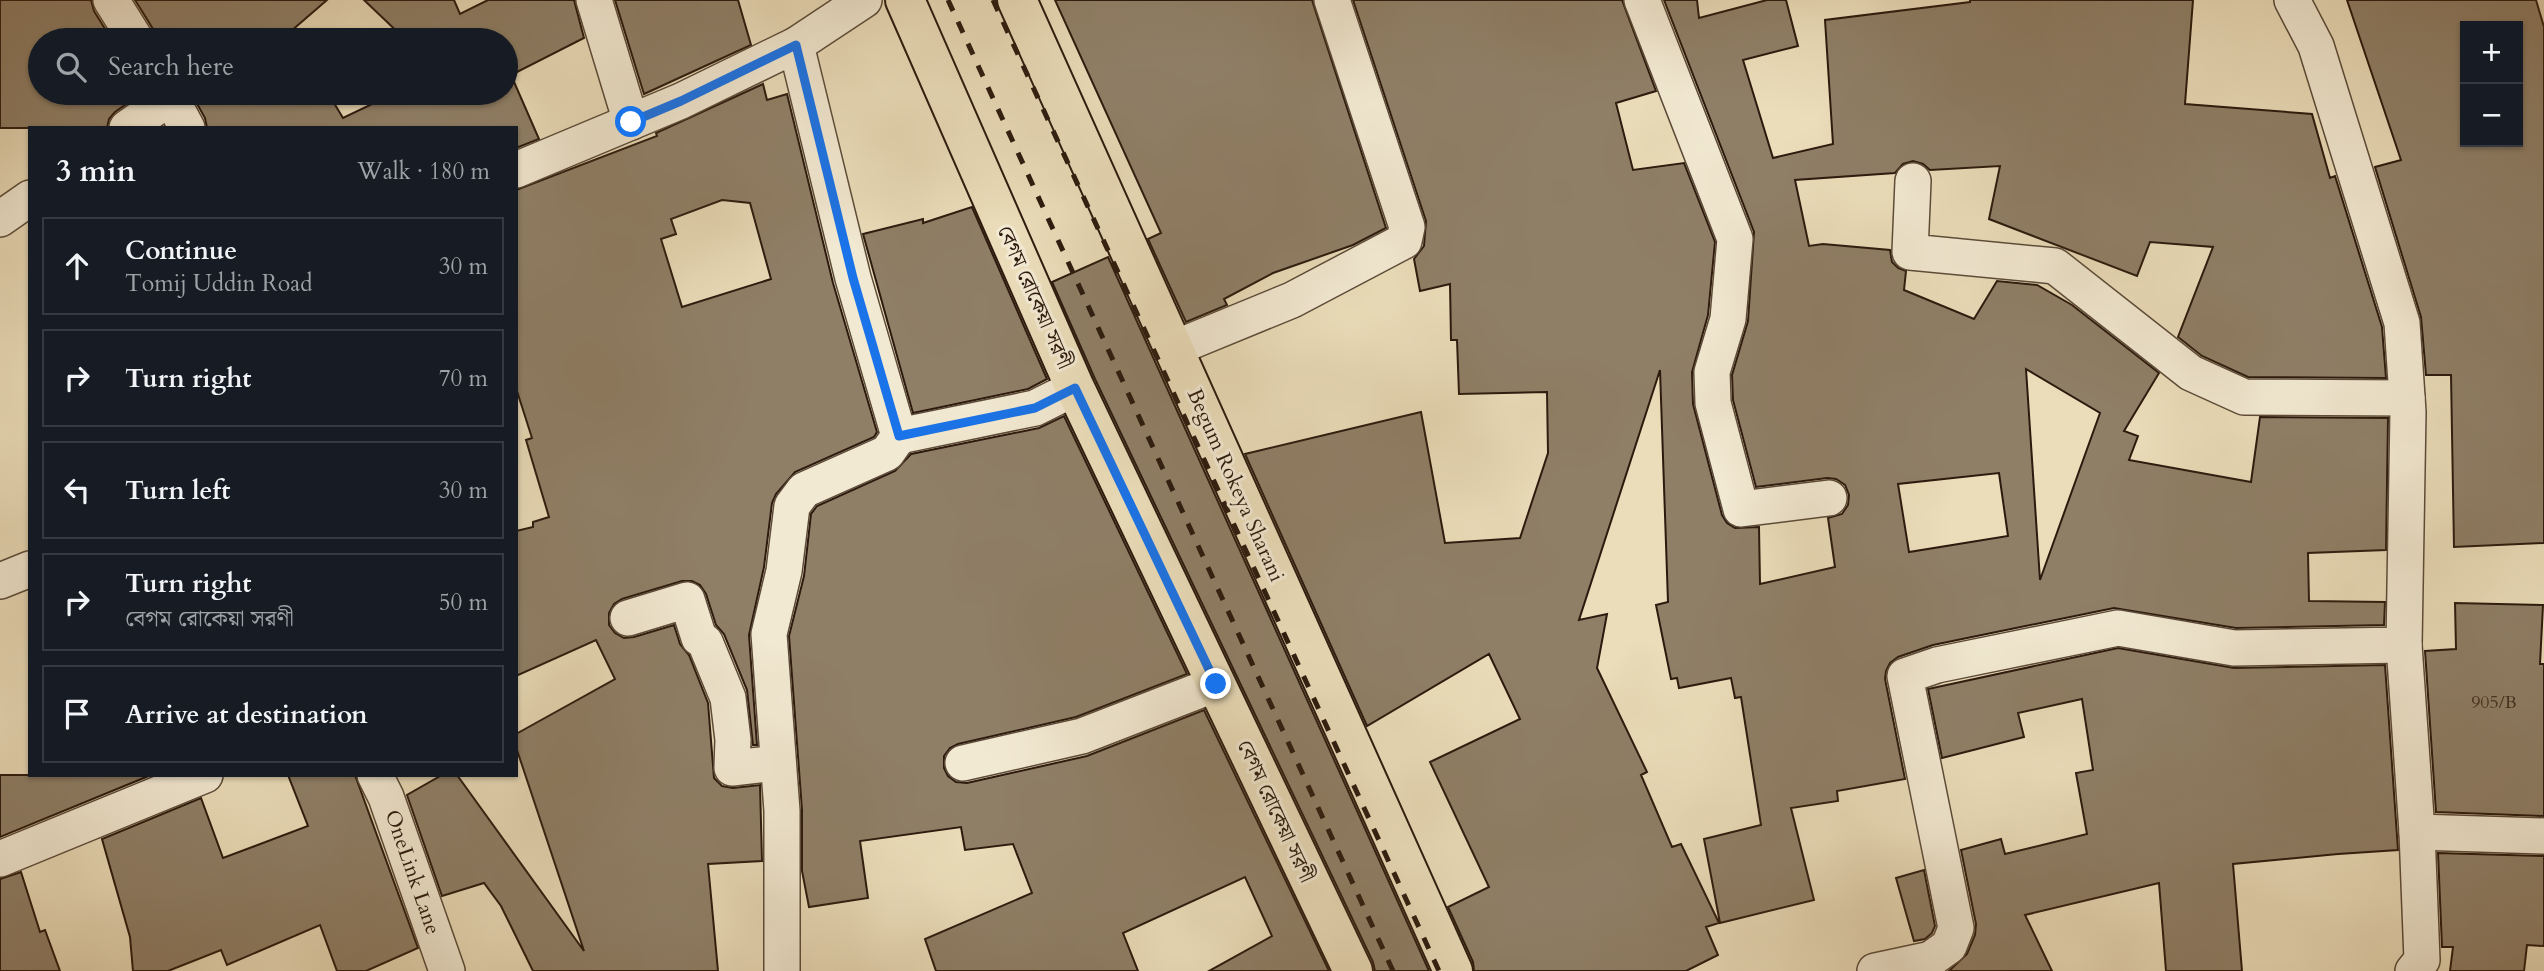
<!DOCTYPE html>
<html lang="en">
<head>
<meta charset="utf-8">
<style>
  :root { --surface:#171b24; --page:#20242c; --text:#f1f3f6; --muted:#9ea1a6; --line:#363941 }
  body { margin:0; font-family:Cardo,"Noto Serif Bengali",serif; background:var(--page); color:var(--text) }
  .controls { position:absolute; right:21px; top:21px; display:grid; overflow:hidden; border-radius:0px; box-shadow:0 2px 5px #0004 }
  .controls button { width:63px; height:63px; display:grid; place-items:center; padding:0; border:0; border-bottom:2px solid var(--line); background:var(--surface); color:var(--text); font:35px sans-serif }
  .stop { position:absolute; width:21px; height:21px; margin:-16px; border:5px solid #1a73e8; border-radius:50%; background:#fff }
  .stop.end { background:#1a73e8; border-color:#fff; box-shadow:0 2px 7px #0008 }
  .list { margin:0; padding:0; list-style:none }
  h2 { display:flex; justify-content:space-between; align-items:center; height:91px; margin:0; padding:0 28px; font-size:30px }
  h2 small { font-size:23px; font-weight:400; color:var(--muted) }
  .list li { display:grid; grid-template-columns:46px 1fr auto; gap:21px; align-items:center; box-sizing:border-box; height:98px; margin:0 14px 14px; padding:0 14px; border:2px solid var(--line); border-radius:0px }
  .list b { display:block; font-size:26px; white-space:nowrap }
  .list p { margin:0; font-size:23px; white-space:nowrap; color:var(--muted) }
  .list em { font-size:23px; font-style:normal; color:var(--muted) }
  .icon { flex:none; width:38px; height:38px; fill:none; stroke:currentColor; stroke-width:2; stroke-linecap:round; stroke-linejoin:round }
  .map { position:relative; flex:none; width:2544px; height:971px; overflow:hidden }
  .search { position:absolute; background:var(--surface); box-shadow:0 2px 5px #0004; left:28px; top:28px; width:490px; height:77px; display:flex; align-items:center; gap:18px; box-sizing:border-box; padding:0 24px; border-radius:38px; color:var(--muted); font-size:26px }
  .panel { position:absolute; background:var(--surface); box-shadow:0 2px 5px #0004; left:28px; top:126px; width:490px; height:651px; border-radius:0px }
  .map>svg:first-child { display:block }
  .building { fill:#8f7f67; stroke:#2c1a0e; stroke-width:2; fill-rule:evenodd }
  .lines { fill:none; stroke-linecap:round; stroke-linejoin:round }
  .street-casing { stroke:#5c4b39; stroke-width:38 }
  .primary-casing { stroke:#2c1a0e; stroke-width:42 }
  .street { stroke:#f2e9d2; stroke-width:35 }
  .primary { stroke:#ebddba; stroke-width:38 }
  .rail { stroke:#2c1a0e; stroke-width:5; stroke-dasharray:12 12; stroke-linecap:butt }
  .route { stroke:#1a73e8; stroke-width:9 }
  .labels { text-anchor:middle; stroke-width:6; stroke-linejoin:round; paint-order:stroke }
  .number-label { font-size:18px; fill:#453324 }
  .street-label { font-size:21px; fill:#2c1a0e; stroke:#f2e9d2 }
</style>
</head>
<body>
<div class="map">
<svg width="2544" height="971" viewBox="0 0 2544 971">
  <rect width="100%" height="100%" fill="#ebddba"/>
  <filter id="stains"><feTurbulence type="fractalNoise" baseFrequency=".00286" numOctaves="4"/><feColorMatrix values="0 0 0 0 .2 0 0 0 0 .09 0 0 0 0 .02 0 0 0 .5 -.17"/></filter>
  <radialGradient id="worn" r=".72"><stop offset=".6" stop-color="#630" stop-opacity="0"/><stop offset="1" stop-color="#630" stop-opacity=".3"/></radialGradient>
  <g class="building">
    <path d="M0,0H91L94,11L112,40H40V93H142L115,112L109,119L107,128H0Z"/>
    <path d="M135,0H327L290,32L295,40H156L153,29Z"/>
    <path d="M364,0H454L460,14L488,0H574L584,38L511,75L539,139L516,148V128H207L205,118L191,93H328L343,118L395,93H506V40H406Z"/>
    <path d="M615,0H738L751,45L644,94Z"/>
    <path d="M1055,0H1312L1386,228L1353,245L1273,273L1224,299L1227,305L1186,322L1148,239L1161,233Z"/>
    <path d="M1353,0H1622L1656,91L1616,103L1633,170L1684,163L1715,242L1708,315L1692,372L1693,404L1722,515L1727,523L1735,528L1759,527L1760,584L1835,567L1828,518L1842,514L1848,505L1849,495L1845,485L1836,479L1827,478L1756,487L1733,400L1732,375L1748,321L1754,232L1664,0H1697L1699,18L1767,0H1786L1798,46L1743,60L1773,158L1833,144L1825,20L1970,2V0H2193L2185,104L2312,114L2330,178L2335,176L2382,327L2386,378L2248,377L2202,356L2178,337L2213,247L2150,242L2137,276L1989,219L2000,166L1930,170L1923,164L1913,161L1903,164L1895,173L1795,180L1809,246L1823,244L1890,250L1892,262L1898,268L1906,271L1904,290L1974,319L1997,281L2037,285L2072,305L2159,373L2124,431L2138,436L2129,460L2251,482L2260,417L2388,418L2386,550L2308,553L2309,601L2385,602L2384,625L2236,628L2114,608L1933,645L1898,657L1890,663L1886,671L1885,679L1905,779L1837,791L1838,801L1791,808L1814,900L1720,923L1704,839L1761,825L1741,697L1735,698L1731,678L1679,688L1677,678L1671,679L1656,605L1668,602L1660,370L1579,620L1607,614L1597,668L1647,772L1641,775L1672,847L1681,844L1719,923L1706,927L1718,955L1686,971H1474L1473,962L1448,907L1489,887L1430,762L1520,719L1489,654L1367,726L1245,454L1421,412L1445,543L1520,538L1548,453L1547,392L1459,394L1457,340H1451L1450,284L1420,291L1414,259L1424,246L1426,221ZM2026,369L2100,413L2040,580ZM1999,473L2008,536L1909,552L1898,484Z"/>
    <path d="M2347,0H2536L2544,27V543L2454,547L2451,375H2426L2421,317L2375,167L2401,160ZM2465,26H2518V142H2465Z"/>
    <path d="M763,84L767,100L787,94L833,283L877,432L874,437L795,472L776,494L772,503L764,567L749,635L757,745H753L747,690L724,634L716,625L706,594L700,585L692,581H682L622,599L614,604L609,613V625L615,633L624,638L634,637L674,625L680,644L689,655L708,703L714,778L722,786L733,788L760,785L762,861L708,864L718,971H533L501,906L484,883L442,896L407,795L442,775H457L584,951L516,747V734L615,679L596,640L516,676V531L533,527V522L549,517L526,440L532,438L516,388V190L657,136L656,133ZM722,200L750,203L771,279L682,307L661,239L676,234L671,219Z"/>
    <path d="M972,207L1047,379L1028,389L913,413L863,234L923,219V223Z"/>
    <path d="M1108,257L1429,971H1375L1373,962L1095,379L1052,282Z"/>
    <path d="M1064,416L1187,674L1076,717L958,744L950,748L944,756V768L948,776L956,782L967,783L1087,756L1204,710L1329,971H1209L1272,936L1245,877L1123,933L1138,971H936L925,939L1032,893L1013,844L965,850L961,827L860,841L868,898L809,907L802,871V810L789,636L804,576L811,514L817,506L895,471L911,454L1039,428Z"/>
    <path d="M2455,603L2543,605L2540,664H2544V816L2436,812L2425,651L2456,649Z"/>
    <path d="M2118,648L2234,668L2385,665L2398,850L2338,854L2233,864L2242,971H2166L2159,883L2025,915L2052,971H1949L1967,954L1975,935L1976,924L1961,850L2001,839L2005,854L2087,834L2076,773L2093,770L2082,699L2018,713L2024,737L1942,758L1928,689Z"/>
    <path d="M0,775H151L0,837Z"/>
    <path d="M288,775H355L418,948L366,971H337L320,925L227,965L221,950L168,971H133L130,937L102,839L201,798L223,858L308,826Z"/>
    <path d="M2438,853L2544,856V946L2527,945L2524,971H2450L2453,947H2442Z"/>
    <path d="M1924,870L1935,926L1932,933L1925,939L1914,941L1896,878Z"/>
    <path d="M21,872L40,932L45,930L60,971H0V879Z"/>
  </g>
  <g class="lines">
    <g class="street-casing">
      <g id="street">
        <path d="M111,0L136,40"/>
        <path d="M594,0L631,122"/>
        <path d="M1642,0L1735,239L1728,319L1712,372L1713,403L1741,509L1829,498"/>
        <path d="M796,45L853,278L899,436L1035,408L1075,388"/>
        <path d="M168,93L187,128"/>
        <path d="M127,128L171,97"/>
        <path d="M516,170L681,101L796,45L864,0"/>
        <path d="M1913,181L1910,252L2055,266L2191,373L2244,397L2407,398"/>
        <path d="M0,219L30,198"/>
        <path d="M1175,348L1292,300L1404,241L1407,227L1332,0"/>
        <path d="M0,581L30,569"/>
        <path d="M628,618L687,600L699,638L705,642L728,698L733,740L732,768L778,763"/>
        <path d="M2404,645L2417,832L2422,960L2413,971"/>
        <path d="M963,763L1082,736L1216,684"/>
        <path d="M375,775L386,797L447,971"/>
        <path d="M2417,832L2544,836"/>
        <path d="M0,859L205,775"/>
        <path d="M782,971V811L769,634L784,571L792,506L804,490L887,453L899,436"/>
        <path d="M1875,971L1931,959L1949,946L1956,928L1905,676L1937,665L2118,628L2234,648L2404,645L2408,412L2402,323L2316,46L2292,0"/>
      </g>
    </g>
    <g class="primary-casing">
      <g id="primary">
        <path d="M905,0L1075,388L1353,971"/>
        <path d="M1017,0L1453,971"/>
      </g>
    </g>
    <use href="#street" class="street"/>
    <use href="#primary" class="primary"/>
    <g class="rail">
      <path d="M948,0L1393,971"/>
      <path d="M993,0L1439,971"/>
    </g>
  </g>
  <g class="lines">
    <path class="route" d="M631,122L681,101L796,45L853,278L899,436L1035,408L1075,388L1216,684"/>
  </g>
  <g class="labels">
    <g class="number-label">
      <text x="2494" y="708">905/B</text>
    </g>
    <g class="street-label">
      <text transform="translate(1035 297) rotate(66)" y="7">বেগম রোকেয়া সরণী</text>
      <text transform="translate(1236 485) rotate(66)" y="7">Begum Rokeya Sharani</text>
      <text transform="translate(1276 811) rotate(65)" y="7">বেগম রোকেয়া সরণী</text>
      <text transform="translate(413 872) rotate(71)" y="7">OneLink Lane</text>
    </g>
  </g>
  <rect width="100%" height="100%" filter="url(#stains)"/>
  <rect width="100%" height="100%" fill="url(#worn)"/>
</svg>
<div class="controls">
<button>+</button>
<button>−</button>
</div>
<div class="stop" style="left:631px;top:122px"></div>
<div class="stop end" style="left:1216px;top:684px"></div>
<div class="search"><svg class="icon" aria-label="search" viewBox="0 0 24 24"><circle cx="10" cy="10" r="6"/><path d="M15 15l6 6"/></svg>Search here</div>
<section class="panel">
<h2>3 min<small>Walk · 180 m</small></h2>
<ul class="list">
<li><svg class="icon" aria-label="ahead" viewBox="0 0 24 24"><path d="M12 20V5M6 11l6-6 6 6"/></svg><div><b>Continue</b><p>Tomij Uddin Road</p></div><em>30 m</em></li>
<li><svg class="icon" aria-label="right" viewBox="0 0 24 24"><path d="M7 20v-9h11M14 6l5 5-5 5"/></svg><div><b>Turn right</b></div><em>70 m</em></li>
<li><svg class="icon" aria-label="left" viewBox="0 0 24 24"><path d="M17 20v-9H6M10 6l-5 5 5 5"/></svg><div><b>Turn left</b></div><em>30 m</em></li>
<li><svg class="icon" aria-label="right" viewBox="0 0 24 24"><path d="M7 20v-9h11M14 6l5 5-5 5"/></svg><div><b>Turn right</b><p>বেগম রোকেয়া সরণী</p></div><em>50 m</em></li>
<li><svg class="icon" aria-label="arrive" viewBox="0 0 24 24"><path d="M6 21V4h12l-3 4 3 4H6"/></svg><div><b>Arrive at destination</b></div></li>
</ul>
</section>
</div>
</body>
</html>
